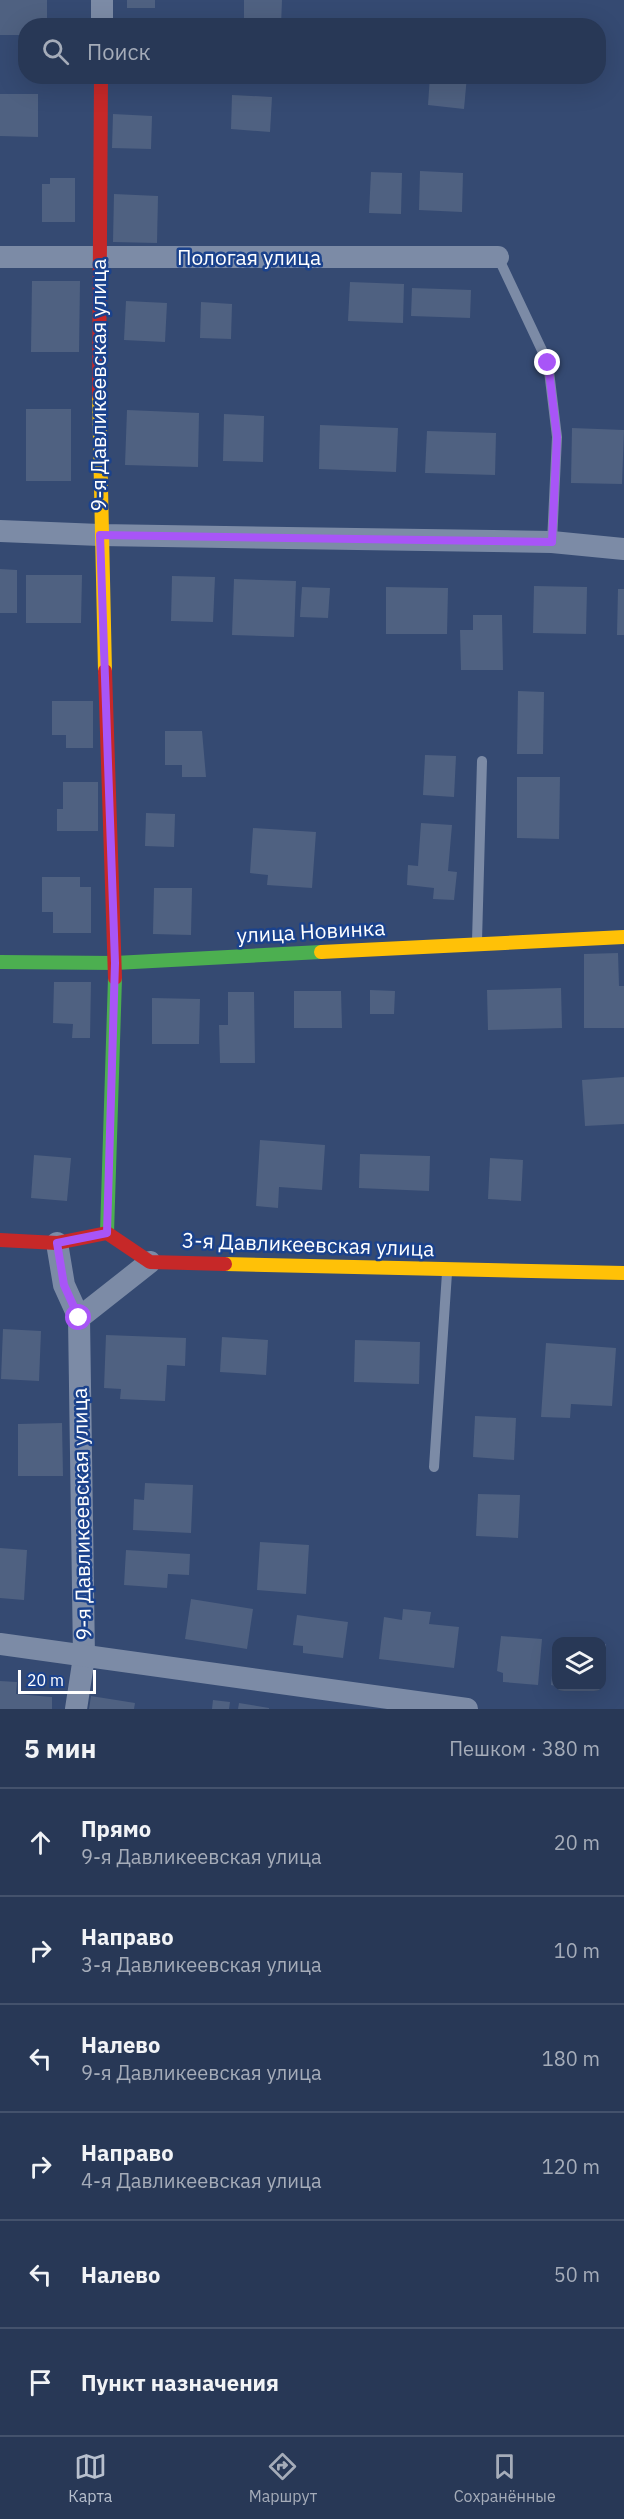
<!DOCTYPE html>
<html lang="ru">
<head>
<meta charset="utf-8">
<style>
  :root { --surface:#283856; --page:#303f5c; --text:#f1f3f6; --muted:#a5acb9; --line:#44526c; --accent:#b8c0ce }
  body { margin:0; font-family:"IBM Plex Sans",sans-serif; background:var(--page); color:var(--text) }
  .controls { position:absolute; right:18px; bottom:18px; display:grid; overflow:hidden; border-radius:12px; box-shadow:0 6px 24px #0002 }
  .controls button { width:54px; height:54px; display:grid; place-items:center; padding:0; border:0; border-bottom:2px solid var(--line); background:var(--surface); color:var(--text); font:30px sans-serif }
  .scale { position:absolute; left:18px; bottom:15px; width:78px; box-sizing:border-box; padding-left:6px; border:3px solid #fff; border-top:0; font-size:16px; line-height:21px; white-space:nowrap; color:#fff; -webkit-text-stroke:4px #1b428c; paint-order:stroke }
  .stop { position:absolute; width:18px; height:18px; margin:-14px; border:4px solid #a855f7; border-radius:50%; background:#fff }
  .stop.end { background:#a855f7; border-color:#fff; box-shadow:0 2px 6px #0008 }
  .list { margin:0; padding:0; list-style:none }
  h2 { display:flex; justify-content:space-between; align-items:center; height:78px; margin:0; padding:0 24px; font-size:26px }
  h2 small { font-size:20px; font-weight:400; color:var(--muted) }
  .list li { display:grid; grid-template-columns:39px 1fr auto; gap:18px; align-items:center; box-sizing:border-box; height:108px; padding:0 24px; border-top:2px solid var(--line) }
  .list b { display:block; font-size:22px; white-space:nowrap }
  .list p { margin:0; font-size:20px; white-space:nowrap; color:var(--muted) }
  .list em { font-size:20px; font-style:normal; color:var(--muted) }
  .icon { flex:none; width:33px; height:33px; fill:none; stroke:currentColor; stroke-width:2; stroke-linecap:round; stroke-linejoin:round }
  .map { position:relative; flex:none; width:624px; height:1709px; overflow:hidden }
  .search { position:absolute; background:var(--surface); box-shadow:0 6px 24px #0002; left:18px; right:18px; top:18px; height:66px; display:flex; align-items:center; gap:15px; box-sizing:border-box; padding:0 21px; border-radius:24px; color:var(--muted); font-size:22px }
  .sheet { height:726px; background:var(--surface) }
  nav { display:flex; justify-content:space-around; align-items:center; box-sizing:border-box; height:84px; border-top:2px solid var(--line); background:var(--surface); font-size:16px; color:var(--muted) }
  nav a { display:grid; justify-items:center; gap:3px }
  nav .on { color:var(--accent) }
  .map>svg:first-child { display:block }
  .building { fill:#4f6181 }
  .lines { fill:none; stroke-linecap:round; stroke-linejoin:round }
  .lane { stroke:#7c8ba6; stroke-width:10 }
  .street { stroke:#7c8ba6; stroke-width:22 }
  .fast { stroke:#4caf50; stroke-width:14 }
  .slow { stroke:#ffc107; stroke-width:14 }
  .jam { stroke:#c62828; stroke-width:14 }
  .route { stroke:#a855f7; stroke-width:8 }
  .labels { text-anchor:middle; stroke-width:5; stroke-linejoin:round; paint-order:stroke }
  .street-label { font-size:21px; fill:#fff; stroke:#1b428c }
</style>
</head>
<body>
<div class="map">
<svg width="624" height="1709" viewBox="0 0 624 1709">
  <rect width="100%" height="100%" fill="#354a72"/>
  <g class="building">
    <path d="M0,0H47V22H74V26H26V35H0Z"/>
    <rect x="127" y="0" width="28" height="8"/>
    <path d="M244,0H282L281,26H244Z"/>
    <path d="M430,76H467L464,109L428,105Z"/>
    <path d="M0,94H38V137L0,136Z"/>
    <path d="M232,95L272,97L270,132L231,129Z"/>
    <path d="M113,114L152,116L151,149L112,148Z"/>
    <path d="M420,171L463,173L462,212L419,210Z"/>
    <path d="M371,172L402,173L401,214L369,213Z"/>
    <path d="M50,178H75V222H42V184H50Z"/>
    <path d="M114,194L158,196L157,243L113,242Z"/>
    <path d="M32,281H80L79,352H31Z"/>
    <path d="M350,282L404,284L403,323L348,321Z"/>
    <path d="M412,288L471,290L470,318L411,316Z"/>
    <path d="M126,301L167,303L165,342L124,340Z"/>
    <path d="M201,302L232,304L231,339L200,338Z"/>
    <rect x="26" y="409" width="45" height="72"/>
    <path d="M127,410L199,413L198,467L125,465Z"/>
    <path d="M224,414L264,416L263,462L223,461Z"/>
    <path d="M320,425L398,428L396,472L319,469Z"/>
    <path d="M572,428L624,430L622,484L571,483Z"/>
    <path d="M427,431L496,433L495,475L425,473Z"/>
    <path d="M0,569L17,570V613H0Z"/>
    <path d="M26,575H82L81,623H26Z"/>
    <path d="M172,576L215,577L213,622L171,621Z"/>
    <path d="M234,579L296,581L294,637L232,635Z"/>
    <path d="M534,586L587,587L586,634L533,633Z"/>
    <path d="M302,587L330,588L328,618L300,617Z"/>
    <path d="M386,587L448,588L447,634H386Z"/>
    <path d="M618,589H624V635H617Z"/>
    <path d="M473,615H502L503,670H461L460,630H473Z"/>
    <path d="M518,691L544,692L543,754H517Z"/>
    <path d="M52,701H93V748H66V735H52Z"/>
    <path d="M165,731H202L206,777H182V765H165Z"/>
    <path d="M425,755L456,756L454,797L423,795Z"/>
    <path d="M517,777H560L559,839L517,838Z"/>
    <path d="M63,782H98V831H57V809H63Z"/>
    <path d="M146,813L175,814L174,847L145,846Z"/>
    <path d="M421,823L452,825L448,871L457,872L454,900L433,899L434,888L407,885L408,865L418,866Z"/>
    <path d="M253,828L316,832L312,888L267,885L268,875L250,873Z"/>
    <path d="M42,877H80V887H91V933H53V912H42Z"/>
    <path d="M154,888H192L191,935L153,934Z"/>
    <path d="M618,953L619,986H624V1028H584V954Z"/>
    <path d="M54,982H91L90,1038H72L73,1024L53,1023Z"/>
    <path d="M561,988L562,1028L488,1030L487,990Z"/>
    <path d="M370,990L395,991L394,1014H370Z"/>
    <path d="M294,991H341L342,1028H294Z"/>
    <path d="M228,992H254L255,1063H220L219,1025H228Z"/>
    <path d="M152,998L200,999L199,1044H152Z"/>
    <path d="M624,1077V1124L585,1126L582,1080Z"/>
    <path d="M260,1140L325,1145L322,1190L279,1187L278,1208L256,1206Z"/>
    <path d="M360,1154L430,1156L429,1191L359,1188Z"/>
    <path d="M34,1155L71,1158L67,1201L31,1198Z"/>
    <path d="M490,1158L523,1160L521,1201L488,1199Z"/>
    <path d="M3,1329L41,1331L39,1381L1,1379Z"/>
    <path d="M106,1335L186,1338L185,1366L167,1365L165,1401L120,1399L121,1389L104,1388Z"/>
    <path d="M222,1337L268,1340L266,1375L220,1372Z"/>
    <path d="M355,1340L420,1342L419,1384L354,1382Z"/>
    <path d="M546,1343L616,1348L612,1406L571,1404L570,1418L541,1417Z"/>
    <path d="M475,1416L516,1418L514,1460L473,1457Z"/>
    <path d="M62,1423L63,1476H18V1424Z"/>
    <path d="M145,1483L193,1485L191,1533L133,1530L134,1499L144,1500Z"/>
    <path d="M478,1494L520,1495L518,1538L476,1536Z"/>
    <path d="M260,1542L309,1545L306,1594L257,1590Z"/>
    <path d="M0,1548L27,1550L24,1600L0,1598Z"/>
    <path d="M126,1550L190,1554L189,1575L168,1574L167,1588L124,1585Z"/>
    <path d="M191,1599L253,1609L247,1649L185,1639Z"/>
    <path d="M403,1609L431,1612L429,1624L459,1627L454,1668L379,1659L384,1617L402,1620Z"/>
    <path d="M297,1615L348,1622L343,1658L303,1653V1646L293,1645Z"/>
    <path d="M501,1636L542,1639L538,1685L503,1682V1673L497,1671Z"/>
    <path d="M602,1644H606L603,1667H602Z"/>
    <path d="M555,1647H556V1686L551,1685Z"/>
    <path d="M0,1681L17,1682L16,1694L52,1697V1709H0Z"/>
    <path d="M91,1696L135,1703L134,1709H89Z"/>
    <path d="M213,1700L230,1702L229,1709H212Z"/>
    <path d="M239,1703L269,1708V1709H238Z"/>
  </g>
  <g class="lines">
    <g class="lane">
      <path d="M498,257L548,363L557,437L552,542"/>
      <path d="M477,941L482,761"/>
      <path d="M434,1467L447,1273"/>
    </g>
    <g class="street">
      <path d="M102,26V0"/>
      <path d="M0,257H498"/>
      <path d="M0,531L100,535L552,542L624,549"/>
      <path d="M57,1243L64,1285L79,1318L84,1657L76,1709"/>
      <path d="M79,1318L150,1262"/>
      <path d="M0,1644L467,1709"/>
    </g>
    <g class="fast">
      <path d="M0,962L115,963L321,952"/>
      <path d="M107,1233L115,978"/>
    </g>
    <g class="slow">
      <path d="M99,395L105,671"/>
      <path d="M321,952L624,937"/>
      <path d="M225,1264L624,1273"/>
    </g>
    <g class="jam">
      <path d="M99,395L101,76"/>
      <path d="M105,671L115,978"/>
      <path d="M0,1240L57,1243L107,1233L150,1262L225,1264"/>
    </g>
  </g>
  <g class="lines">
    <path class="route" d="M79,1318L64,1285L57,1243L107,1233L115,963L100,535L552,542L557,437L548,363"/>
  </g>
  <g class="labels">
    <g class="street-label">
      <text x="249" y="265">Пологая улица</text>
      <text transform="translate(99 385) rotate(-90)" y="7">9-я Давликеевская улица</text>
      <text transform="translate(311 932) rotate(-3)" y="7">улица Новинка</text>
      <text transform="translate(308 1245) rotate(2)" y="7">3-я Давликеевская улица</text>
      <text transform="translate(82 1514) rotate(-91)" y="7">9-я Давликеевская улица</text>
    </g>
  </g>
</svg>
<div class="controls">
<button><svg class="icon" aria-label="layers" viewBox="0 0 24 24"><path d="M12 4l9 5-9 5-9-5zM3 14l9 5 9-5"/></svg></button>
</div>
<div class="scale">20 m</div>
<div class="stop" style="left:79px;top:1318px"></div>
<div class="stop end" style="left:548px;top:363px"></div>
<div class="search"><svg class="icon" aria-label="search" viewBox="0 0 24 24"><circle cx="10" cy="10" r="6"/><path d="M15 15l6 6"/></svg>Поиск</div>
</div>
<section class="sheet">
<h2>5 мин<small>Пешком · 380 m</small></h2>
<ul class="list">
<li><svg class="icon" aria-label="ahead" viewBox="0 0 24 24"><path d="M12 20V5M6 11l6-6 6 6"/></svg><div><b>Прямо</b><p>9-я Давликеевская улица</p></div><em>20 m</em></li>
<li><svg class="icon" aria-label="right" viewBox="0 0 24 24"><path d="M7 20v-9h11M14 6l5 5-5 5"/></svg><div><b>Направо</b><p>3-я Давликеевская улица</p></div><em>10 m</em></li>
<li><svg class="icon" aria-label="left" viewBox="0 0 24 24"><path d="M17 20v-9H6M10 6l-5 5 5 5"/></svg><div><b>Налево</b><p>9-я Давликеевская улица</p></div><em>180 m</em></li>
<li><svg class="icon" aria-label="right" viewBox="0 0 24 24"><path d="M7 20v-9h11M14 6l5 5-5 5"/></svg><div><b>Направо</b><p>4-я Давликеевская улица</p></div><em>120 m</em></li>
<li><svg class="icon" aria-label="left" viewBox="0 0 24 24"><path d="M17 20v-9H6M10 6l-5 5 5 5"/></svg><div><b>Налево</b></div><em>50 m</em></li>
<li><svg class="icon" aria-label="arrive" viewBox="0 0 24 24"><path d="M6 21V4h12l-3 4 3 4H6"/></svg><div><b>Пункт назначения</b></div></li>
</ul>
</section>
<nav>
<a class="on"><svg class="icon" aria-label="map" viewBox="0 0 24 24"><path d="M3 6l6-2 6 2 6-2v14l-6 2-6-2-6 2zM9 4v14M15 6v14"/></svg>Карта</a>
<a><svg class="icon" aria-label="directions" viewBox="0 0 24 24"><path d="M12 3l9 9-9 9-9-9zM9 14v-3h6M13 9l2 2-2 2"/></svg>Маршрут</a>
<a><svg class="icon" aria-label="saved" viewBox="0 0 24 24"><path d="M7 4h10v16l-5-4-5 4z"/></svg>Сохранённые</a>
</nav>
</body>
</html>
